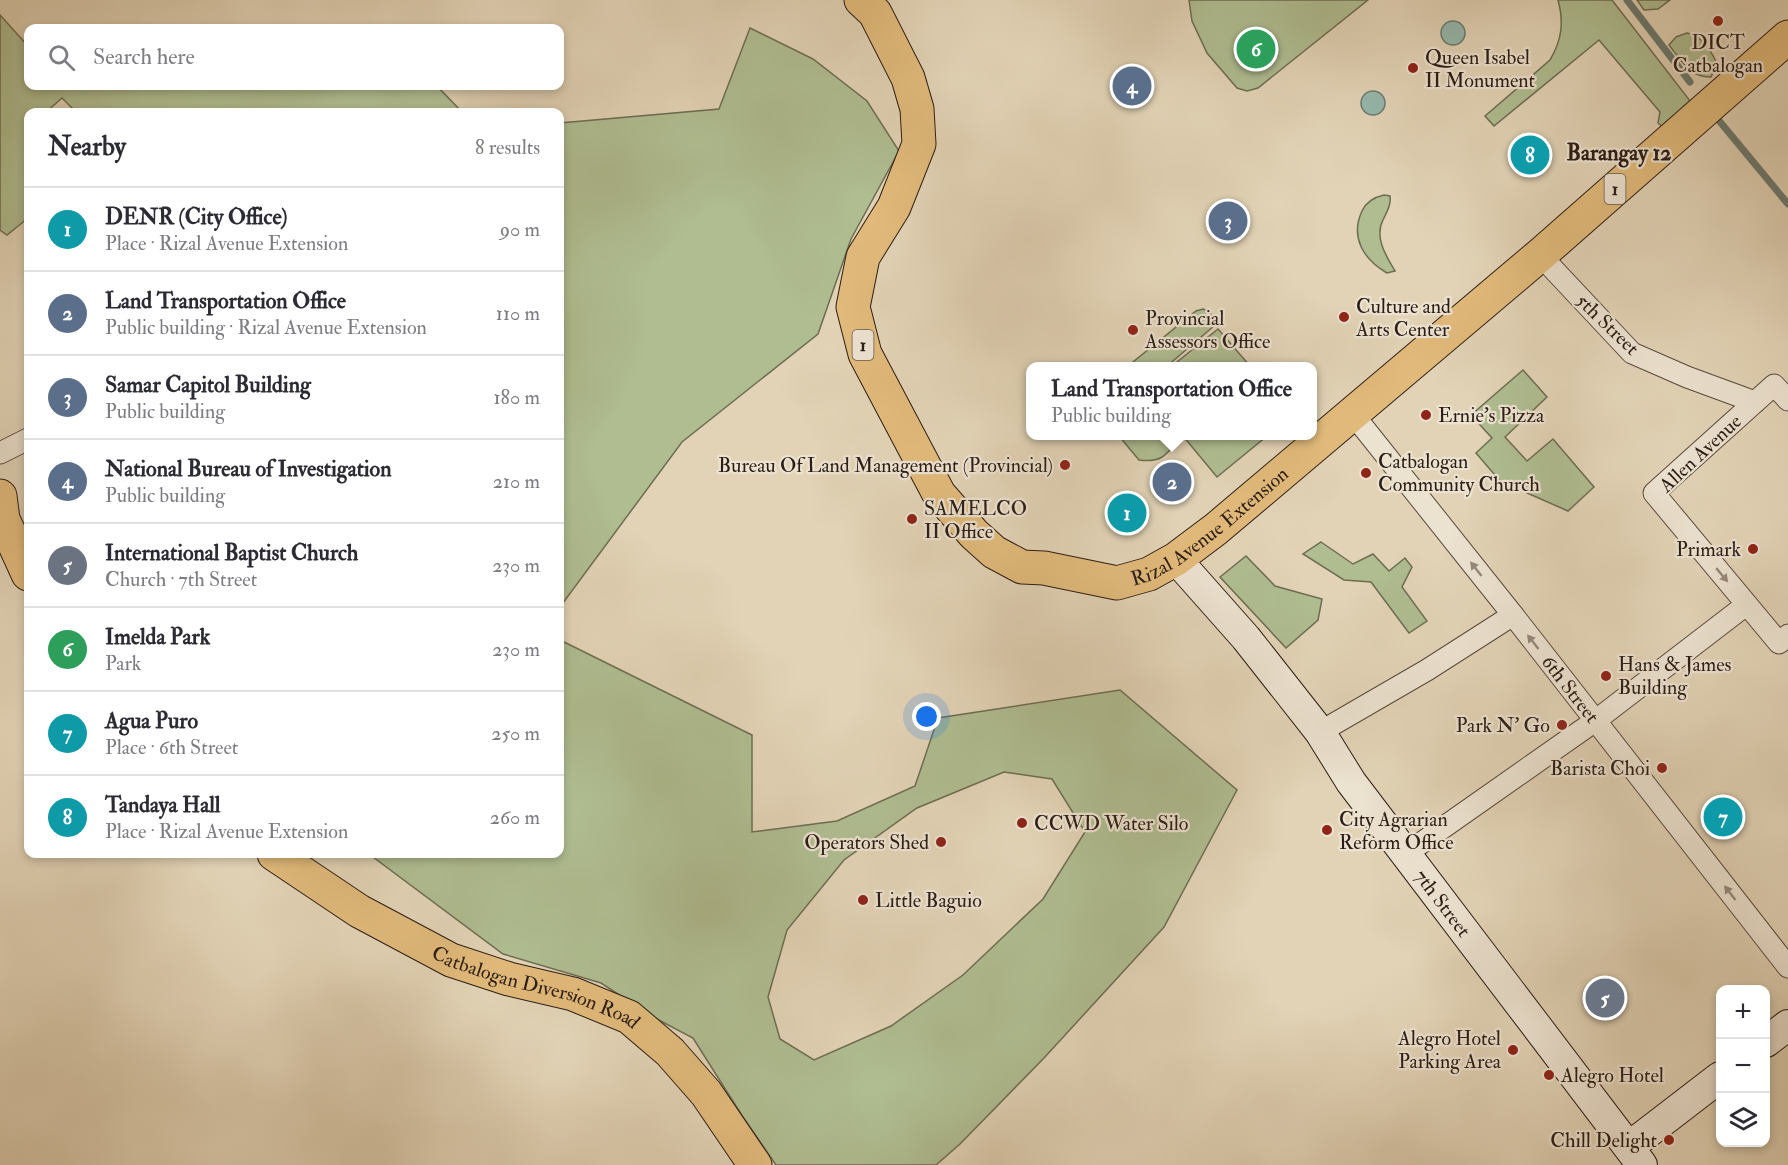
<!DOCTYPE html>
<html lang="en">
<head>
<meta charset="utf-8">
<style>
  :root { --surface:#fff; --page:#f2f2f3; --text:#2b2b33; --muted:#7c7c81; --line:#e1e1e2; --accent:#1a73e8 }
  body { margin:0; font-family:"IM FELL Double Pica",serif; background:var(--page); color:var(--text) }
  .controls { position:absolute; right:18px; bottom:18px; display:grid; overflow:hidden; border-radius:12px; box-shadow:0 3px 9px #0003 }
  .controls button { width:54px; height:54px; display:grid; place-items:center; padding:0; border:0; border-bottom:2px solid var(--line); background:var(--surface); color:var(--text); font:30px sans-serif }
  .you { position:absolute; left:927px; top:717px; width:21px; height:21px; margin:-15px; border:4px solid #fff; border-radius:50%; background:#1a73e8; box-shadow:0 0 0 9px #1a73e833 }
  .badge { display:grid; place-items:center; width:39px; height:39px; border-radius:50%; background:var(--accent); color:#fff; font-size:20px; font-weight:700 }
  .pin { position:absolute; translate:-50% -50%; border:3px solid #fff; box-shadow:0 2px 6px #0006 }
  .popup { position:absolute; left:1026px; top:362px; width:291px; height:78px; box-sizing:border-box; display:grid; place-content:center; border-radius:12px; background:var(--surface); filter:drop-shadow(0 2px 4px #0005); font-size:20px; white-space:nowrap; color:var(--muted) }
  .popup b { font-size:22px; color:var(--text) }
  .popup::after { content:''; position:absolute; left:50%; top:100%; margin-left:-12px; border:12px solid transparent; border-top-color:var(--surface) }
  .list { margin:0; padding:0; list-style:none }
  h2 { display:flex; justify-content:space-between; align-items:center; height:78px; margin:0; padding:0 24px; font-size:26px }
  h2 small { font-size:20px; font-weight:400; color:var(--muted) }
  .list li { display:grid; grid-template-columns:39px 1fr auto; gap:18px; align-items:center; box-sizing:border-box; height:84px; padding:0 24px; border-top:2px solid var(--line) }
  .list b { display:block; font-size:22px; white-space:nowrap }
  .list p { margin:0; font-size:20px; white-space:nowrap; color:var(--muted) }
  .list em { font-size:20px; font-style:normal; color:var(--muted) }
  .icon { flex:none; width:33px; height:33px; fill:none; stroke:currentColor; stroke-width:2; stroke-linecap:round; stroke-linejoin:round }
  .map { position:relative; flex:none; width:1788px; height:1165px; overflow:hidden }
  .search { position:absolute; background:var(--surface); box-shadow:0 3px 9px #0003; left:24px; top:24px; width:540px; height:66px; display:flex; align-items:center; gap:15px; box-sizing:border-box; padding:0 21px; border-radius:12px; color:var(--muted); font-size:22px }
  .panel { position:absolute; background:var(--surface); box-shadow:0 3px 9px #0003; left:24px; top:108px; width:540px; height:750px; border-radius:12px }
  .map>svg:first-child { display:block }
  .green { fill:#afbd91; stroke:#6d6d53; stroke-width:1.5; fill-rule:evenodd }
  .water { fill:#95b8ad; stroke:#6b7a70; stroke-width:1.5 }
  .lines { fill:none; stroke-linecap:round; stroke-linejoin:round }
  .stream { stroke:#6b7a70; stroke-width:7 }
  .street-casing { stroke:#594a3d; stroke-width:23 }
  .secondary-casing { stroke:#2b1d15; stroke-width:32 }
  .primary-casing { stroke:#2b1d15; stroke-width:35 }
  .highway-casing { stroke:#2b1d15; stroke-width:35 }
  .street { stroke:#ece2d0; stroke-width:21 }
  .secondary { stroke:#ece2d0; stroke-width:30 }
  .primary { stroke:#e1ba7b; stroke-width:33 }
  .highway { stroke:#e1ba7b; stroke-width:33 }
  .oneway { fill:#95897c }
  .poi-dot { fill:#8f2418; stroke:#ece2d0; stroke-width:2 }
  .labels { text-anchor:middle; stroke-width:4.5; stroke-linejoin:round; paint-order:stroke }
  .shield { fill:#ece2d0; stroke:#65584d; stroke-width:1.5 }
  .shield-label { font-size:18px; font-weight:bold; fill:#2b1d15 }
  .poi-label { font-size:20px; fill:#2b1d15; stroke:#ece2d0; text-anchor:start }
  .street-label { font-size:20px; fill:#2b1d15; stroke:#ece2d0 }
  .quarter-label { font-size:22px; font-weight:bold; fill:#2b1d15; stroke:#ece2d0 }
</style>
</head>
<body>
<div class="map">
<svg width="1788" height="1165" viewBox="0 0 1788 1165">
  <rect width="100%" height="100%" fill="#e2d3b6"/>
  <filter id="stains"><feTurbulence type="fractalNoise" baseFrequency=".00333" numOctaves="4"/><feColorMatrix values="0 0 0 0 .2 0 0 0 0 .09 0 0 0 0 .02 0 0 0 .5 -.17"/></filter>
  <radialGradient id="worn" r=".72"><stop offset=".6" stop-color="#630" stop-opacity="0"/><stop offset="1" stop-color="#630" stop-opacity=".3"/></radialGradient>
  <g class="green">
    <path d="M1189,0H1368L1258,88L1247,91L1237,88L1207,53L1192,21Z"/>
    <path d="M1558,0H1612L1694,106L1665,129L1658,123L1660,112L1599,40L1494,126L1485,116L1550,60C1562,40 1564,22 1558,0Z"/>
    <path d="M1637,0H1670L1658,9L1644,10Z"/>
    <path d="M0,15L28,46V86H437L462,112H76L62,98L46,112H28V218L7,235L0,230Z"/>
    <path d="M750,28L813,59L867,101L899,151L851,239L818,334L682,442L560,607V123L719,109Z"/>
    <path d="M1687,33C1702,36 1711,50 1717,64L1711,77C1690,78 1681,60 1669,45L1676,37Z"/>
    <path d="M1384,195L1390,196C1391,206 1387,211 1383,220C1374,237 1386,256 1395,271L1387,273C1363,259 1350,237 1362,211C1366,202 1375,197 1384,195Z"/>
    <path d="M1203,309L1208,311L1214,318V326L1167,366H1128L1196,311Z"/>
    <path d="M1218,329L1250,366H1172Z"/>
    <path d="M1523,370L1547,397L1505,437L1527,461L1553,439L1594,487L1568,511L1500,481L1476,453L1492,438L1471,415Z"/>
    <path d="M1119,436H1177L1179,439C1166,455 1162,463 1139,460Z"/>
    <path d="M1183,436H1267L1217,477Z"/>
    <path d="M1321,542L1353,564L1373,554L1389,571L1405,558L1412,567L1402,587L1427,621L1409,633L1371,582L1344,580L1303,554Z"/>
    <path d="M1246,556L1275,586L1322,599L1318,620L1286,648L1220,577Z"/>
    <path d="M560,640L752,735V832L837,821L915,786L938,718L1120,690L1237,790L1164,927L1044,1058L960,1144L936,1165H776L743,1117L693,1038L655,1018L601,983L503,954L369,854H560ZM1004,772L1052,779L1085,832L1043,899L963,975L891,1026L814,1060L780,1039L768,997L787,930L844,860L917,808Z"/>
  </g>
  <g class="water">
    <circle cx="1453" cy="33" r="12"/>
    <circle cx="1373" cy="103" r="12"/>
  </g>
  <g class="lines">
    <g class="stream">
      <path d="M1627,0L1690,82"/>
      <path d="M1716,117L1788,204"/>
    </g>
    <g class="street-casing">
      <g id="street">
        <path d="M1540,255L1632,353L1687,377L1755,402"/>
        <path d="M1788,400L1774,385L1654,493L1779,643L1788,635"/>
        <path id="s1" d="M1352,413L1513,615L1788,967"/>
        <path d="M0,453L28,439"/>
        <path d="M1320,732L1427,670L1513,615"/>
        <path d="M1407,853L1595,721L1746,605"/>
      </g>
    </g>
    <g class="secondary-casing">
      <g id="secondary">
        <path id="s2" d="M1176,559L1246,638L1320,732L1351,782L1642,1165"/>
        <path d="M1766,1042L1788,1025"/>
        <path d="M1629,1147L1720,1077"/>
      </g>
    </g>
    <g class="primary-casing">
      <g id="primary">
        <path id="s3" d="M861,0L875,13L908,78L917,109L919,144L894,207L863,257L853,307L865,354L939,494L974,534L994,552L1022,567L1044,568L1117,583L1149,574L1176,559L1216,529L1540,255L1788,37"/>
      </g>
    </g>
    <g class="highway-casing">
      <g id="highway">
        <path d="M0,496L3,519L28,574"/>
        <path id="s4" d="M274,854L359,911L451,960L509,979L573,994L629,1017L670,1052L706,1093L755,1165"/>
      </g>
    </g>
    <use href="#street" class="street"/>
    <use href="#secondary" class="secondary"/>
    <use href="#primary" class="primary"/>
    <use href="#highway" class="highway"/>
  </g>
  <defs><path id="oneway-solid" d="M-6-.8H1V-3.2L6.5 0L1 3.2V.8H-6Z" transform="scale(1.5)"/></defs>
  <g class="oneway">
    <use href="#oneway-solid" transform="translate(1476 569) rotate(-128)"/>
    <use href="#oneway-solid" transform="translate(1722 575) rotate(50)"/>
    <use href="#oneway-solid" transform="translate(1533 642) rotate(-128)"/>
    <use href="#oneway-solid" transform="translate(1730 893) rotate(-128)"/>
  </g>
  <g class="poi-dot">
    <circle cx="1718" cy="21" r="6"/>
    <circle cx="1413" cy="68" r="6"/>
    <circle cx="1344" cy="317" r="6"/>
    <circle cx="1133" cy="330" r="6"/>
    <circle cx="1426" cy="415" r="6"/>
    <circle cx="1065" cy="465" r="6"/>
    <circle cx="1366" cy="473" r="6"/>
    <circle cx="912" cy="519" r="6"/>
    <circle cx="1753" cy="549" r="6"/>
    <circle cx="1606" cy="676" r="6"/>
    <circle cx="1562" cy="725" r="6"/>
    <circle cx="1662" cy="768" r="6"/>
    <circle cx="1022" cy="823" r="6"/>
    <circle cx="1327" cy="830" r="6"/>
    <circle cx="941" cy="842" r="6"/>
    <circle cx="863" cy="900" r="6"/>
    <circle cx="1513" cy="1050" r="6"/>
    <circle cx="1549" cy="1075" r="6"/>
    <circle cx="1669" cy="1140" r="6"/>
  </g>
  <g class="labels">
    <g class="shield">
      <rect x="1604.5" y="174" width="21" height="30" rx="4.5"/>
      <rect x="852.5" y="330" width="21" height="30" rx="4.5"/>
    </g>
    <g class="shield-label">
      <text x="1615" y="195">1</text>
      <text x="863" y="351">1</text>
    </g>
    <g class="poi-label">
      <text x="1718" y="49" text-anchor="middle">DICT<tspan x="1718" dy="23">Catbalogan</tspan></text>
      <text x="1425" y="64">Queen Isabel<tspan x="1425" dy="23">II Monument</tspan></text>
      <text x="1356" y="313">Culture and<tspan x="1356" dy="23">Arts Center</tspan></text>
      <text x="1145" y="325">Provincial<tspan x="1145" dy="23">Assessors Office</tspan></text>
      <text x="1438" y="422">Ernie's Pizza</text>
      <text x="1378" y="468">Catbalogan<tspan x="1378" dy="23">Community Church</tspan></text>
      <text x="1053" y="472" text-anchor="end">Bureau Of Land Management (Provincial)</text>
      <text x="924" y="515">SAMELCO<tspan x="924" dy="23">II Office</tspan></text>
      <text x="1741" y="556" text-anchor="end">Primark</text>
      <text x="1618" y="671">Hans &amp; James<tspan x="1618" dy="23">Building</tspan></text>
      <text x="1550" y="732" text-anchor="end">Park N' Go</text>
      <text x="1650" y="775" text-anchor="end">Barista Choi</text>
      <text x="1339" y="826">City Agrarian<tspan x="1339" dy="23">Reform Office</tspan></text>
      <text x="1034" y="830">CCWD Water Silo</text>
      <text x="929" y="849" text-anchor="end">Operators Shed</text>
      <text x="875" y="907">Little Baguio</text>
      <text x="1501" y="1045" text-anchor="end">Alegro Hotel<tspan x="1501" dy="23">Parking Area</tspan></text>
      <text x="1561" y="1082">Alegro Hotel</text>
      <text x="1657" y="1147" text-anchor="end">Chill Delight</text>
    </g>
    <g class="street-label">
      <text transform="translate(1608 324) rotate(44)" y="7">5th Street</text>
      <text transform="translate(1700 453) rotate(-43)" y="7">Allen Avenue</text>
      <text dy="7" stroke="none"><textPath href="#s3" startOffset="862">Rizal Avenue Extension</textPath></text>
      <text dy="7" stroke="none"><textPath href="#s1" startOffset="352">6th Street</textPath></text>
      <text dy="7" stroke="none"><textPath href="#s2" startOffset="436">7th Street</textPath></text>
      <text dy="7" stroke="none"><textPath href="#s4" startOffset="296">Catbalogan Diversion Road</textPath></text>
    </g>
    <g class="quarter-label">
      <text x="1619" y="160">Barangay 12</text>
    </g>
  </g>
  <rect width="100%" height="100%" filter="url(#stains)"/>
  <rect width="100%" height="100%" fill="url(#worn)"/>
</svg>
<div class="controls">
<button>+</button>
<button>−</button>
<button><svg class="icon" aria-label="layers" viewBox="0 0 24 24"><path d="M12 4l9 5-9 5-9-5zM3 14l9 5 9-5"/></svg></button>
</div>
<div class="you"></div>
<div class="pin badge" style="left:1127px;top:513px;background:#0f9aa8">1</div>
<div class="pin badge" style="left:1172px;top:482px;background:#5c6f8a">2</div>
<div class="popup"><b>Land Transportation Office</b>Public building</div>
<div class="pin badge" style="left:1228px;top:221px;background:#5c6f8a">3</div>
<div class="pin badge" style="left:1132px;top:86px;background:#5c6f8a">4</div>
<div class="pin badge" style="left:1605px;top:998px;background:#6b7280">5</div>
<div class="pin badge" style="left:1256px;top:49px;background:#2e9e5b">6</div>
<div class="pin badge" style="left:1723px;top:817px;background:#0f9aa8">7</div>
<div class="pin badge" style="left:1530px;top:155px;background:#0f9aa8">8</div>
<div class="search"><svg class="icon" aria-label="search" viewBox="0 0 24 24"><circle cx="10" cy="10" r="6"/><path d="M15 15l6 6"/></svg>Search here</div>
<section class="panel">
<h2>Nearby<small>8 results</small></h2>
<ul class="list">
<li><span class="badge" style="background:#0f9aa8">1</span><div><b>DENR (City Office)</b><p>Place · Rizal Avenue Extension</p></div><em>90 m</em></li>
<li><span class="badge" style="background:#5c6f8a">2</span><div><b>Land Transportation Office</b><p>Public building · Rizal Avenue Extension</p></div><em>110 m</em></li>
<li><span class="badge" style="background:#5c6f8a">3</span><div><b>Samar Capitol Building</b><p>Public building</p></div><em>180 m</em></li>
<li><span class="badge" style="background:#5c6f8a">4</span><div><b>National Bureau of Investigation</b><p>Public building</p></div><em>210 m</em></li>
<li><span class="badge" style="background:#6b7280">5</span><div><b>International Baptist Church</b><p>Church · 7th Street</p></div><em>230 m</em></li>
<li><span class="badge" style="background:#2e9e5b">6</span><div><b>Imelda Park</b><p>Park</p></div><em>230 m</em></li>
<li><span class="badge" style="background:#0f9aa8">7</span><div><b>Agua Puro</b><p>Place · 6th Street</p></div><em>250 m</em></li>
<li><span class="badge" style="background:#0f9aa8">8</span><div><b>Tandaya Hall</b><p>Place · Rizal Avenue Extension</p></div><em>260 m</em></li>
</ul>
</section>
</div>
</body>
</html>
